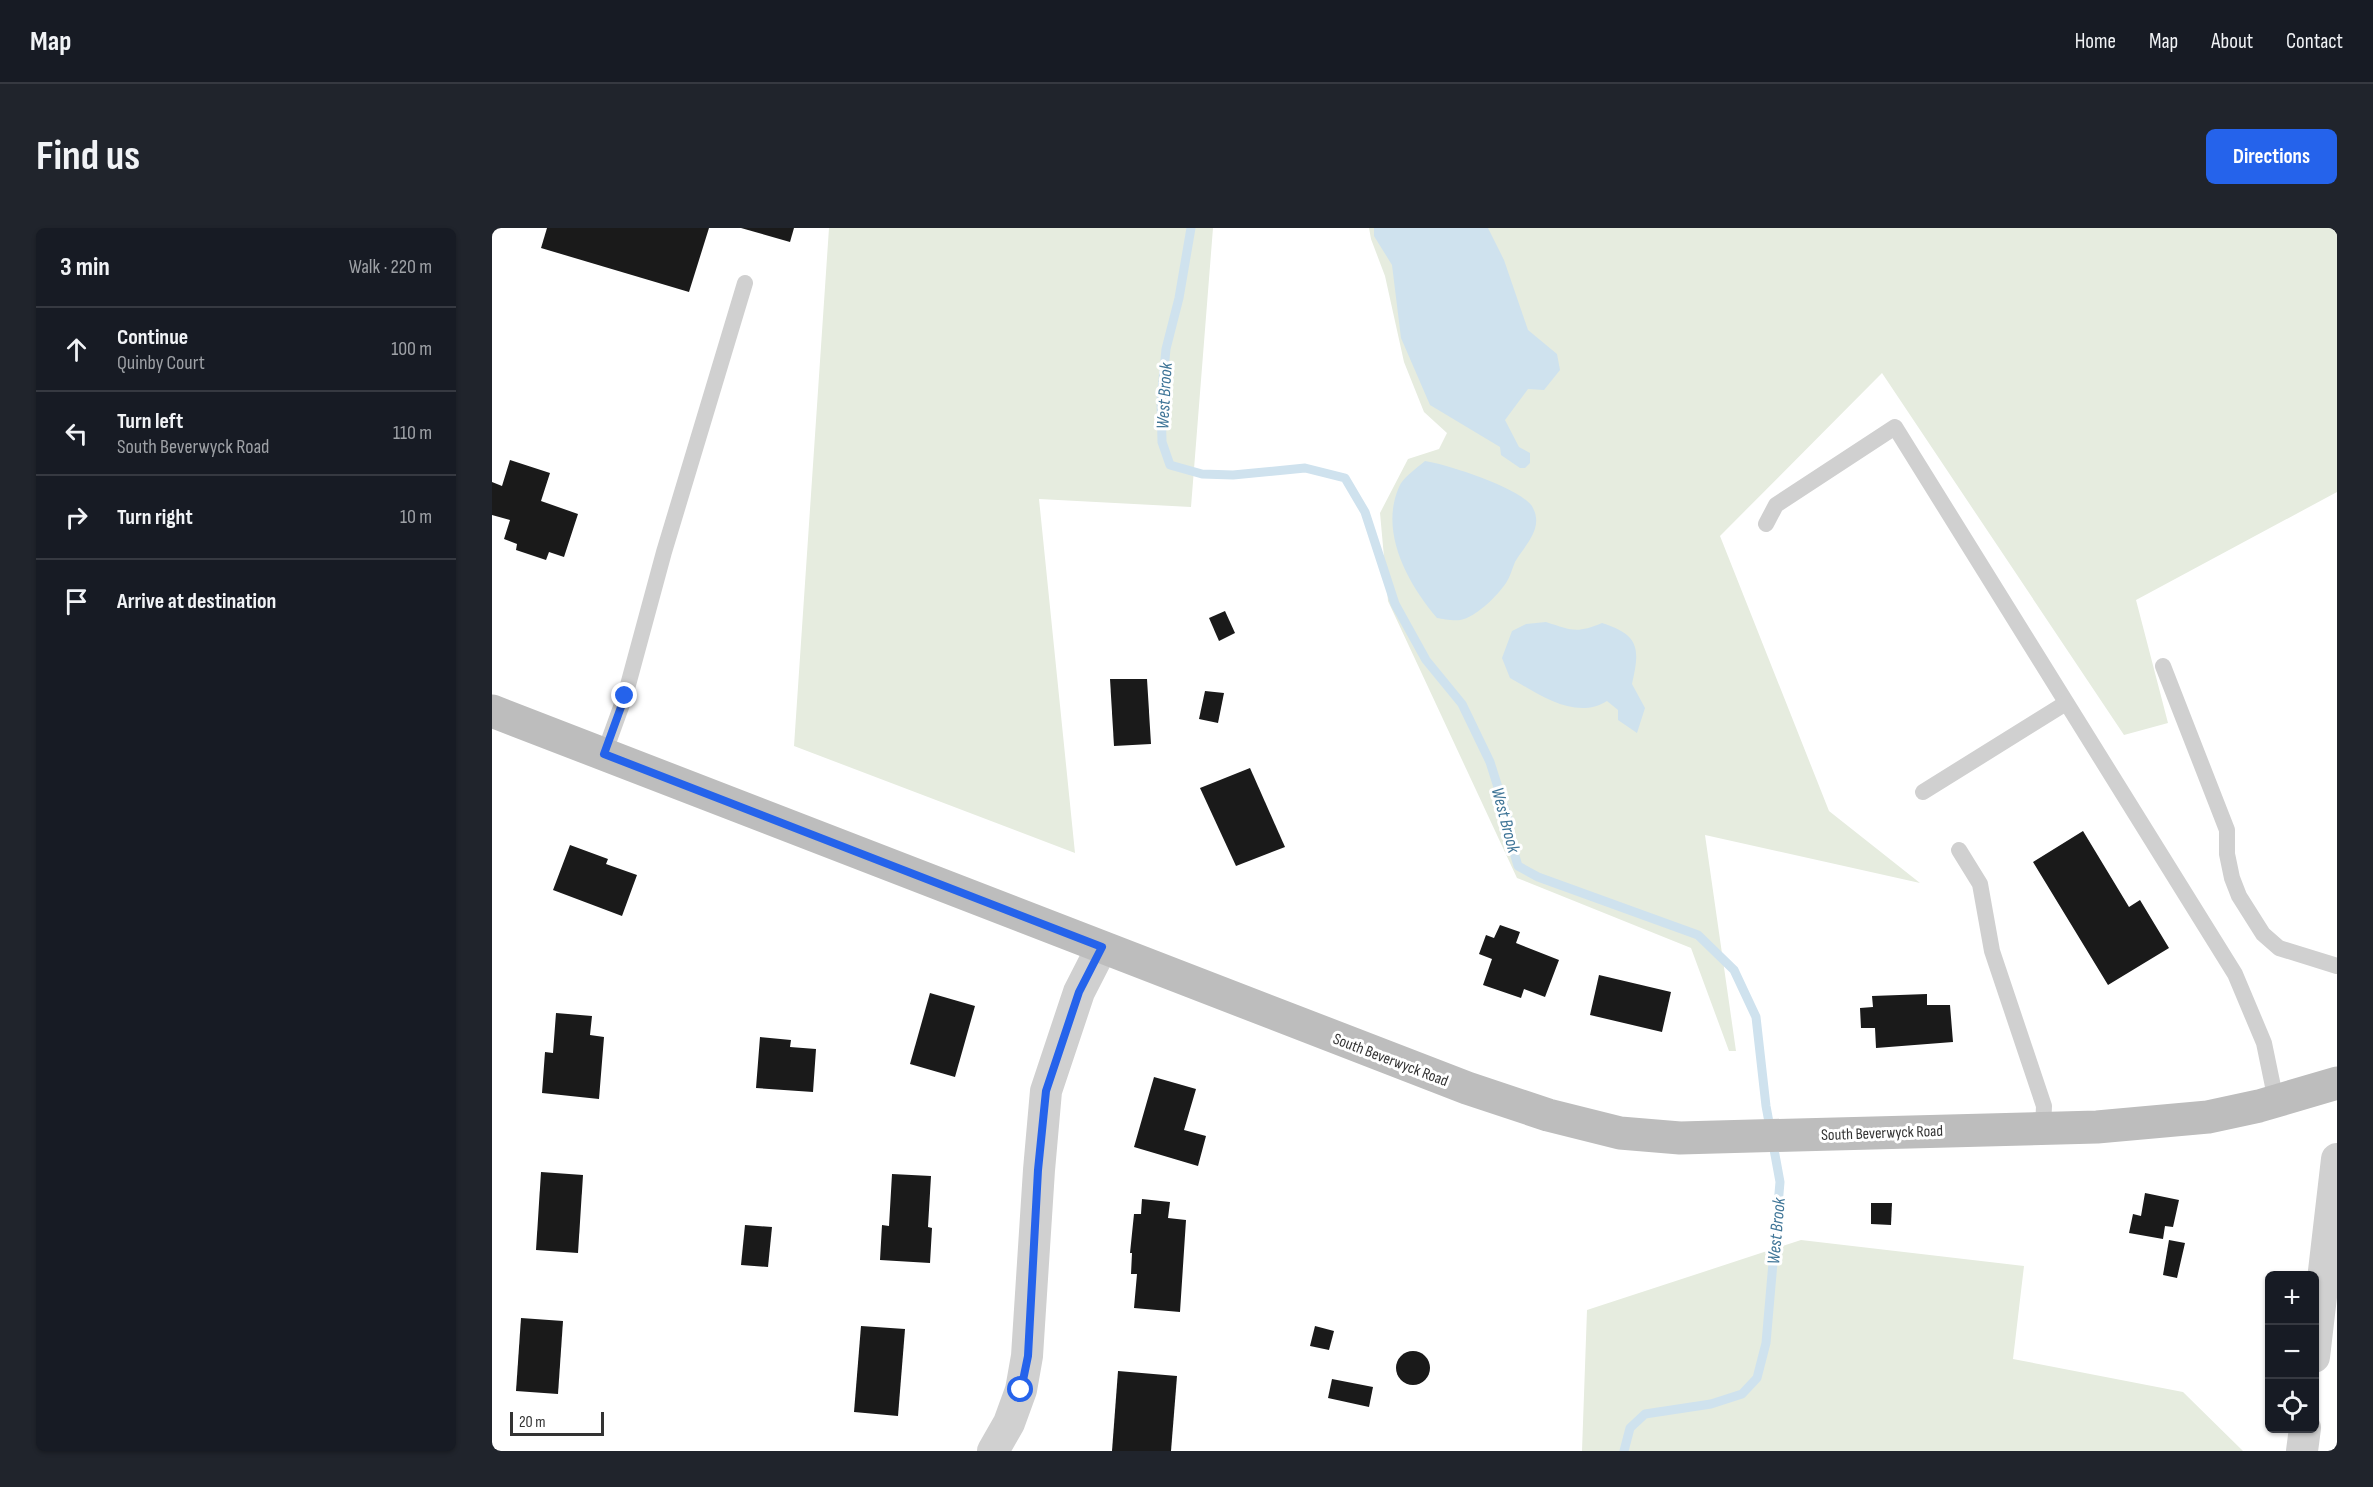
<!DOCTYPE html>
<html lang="en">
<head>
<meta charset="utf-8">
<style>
  :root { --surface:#171b24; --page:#20242c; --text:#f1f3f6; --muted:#9ea1a6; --line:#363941; --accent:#2563eb }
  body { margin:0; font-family:"Sofia Sans Condensed",sans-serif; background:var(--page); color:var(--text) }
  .controls { position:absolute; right:18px; bottom:18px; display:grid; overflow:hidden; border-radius:9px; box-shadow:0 2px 4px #0004 }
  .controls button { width:54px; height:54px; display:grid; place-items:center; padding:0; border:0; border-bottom:2px solid var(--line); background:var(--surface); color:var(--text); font:30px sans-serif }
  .scale { position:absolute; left:18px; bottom:15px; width:94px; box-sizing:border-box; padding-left:6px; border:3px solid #333; border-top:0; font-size:16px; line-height:21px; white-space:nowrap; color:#333; -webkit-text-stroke:4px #fff; paint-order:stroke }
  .stop { position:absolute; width:18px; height:18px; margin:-14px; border:4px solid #2563eb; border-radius:50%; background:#fff }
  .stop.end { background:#2563eb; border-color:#fff; box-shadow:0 2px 6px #0008 }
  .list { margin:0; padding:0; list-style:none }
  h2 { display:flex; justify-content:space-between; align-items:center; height:78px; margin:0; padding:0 24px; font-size:26px }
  h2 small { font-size:20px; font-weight:400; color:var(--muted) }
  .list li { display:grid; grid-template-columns:39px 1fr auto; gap:18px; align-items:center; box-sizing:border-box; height:84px; padding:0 24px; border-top:2px solid var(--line) }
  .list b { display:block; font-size:22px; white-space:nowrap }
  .list p { margin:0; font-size:20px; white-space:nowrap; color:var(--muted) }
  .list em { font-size:20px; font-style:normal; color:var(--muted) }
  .icon { flex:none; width:33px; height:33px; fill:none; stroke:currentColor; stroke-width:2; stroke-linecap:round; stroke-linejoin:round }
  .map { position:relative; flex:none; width:1845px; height:1223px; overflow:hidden; border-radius:9px }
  header { display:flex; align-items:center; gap:36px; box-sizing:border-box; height:84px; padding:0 30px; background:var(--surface); border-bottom:2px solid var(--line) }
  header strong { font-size:28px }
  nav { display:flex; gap:33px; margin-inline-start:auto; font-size:21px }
  .intro { display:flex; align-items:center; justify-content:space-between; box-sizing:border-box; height:144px; padding:0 36px }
  h1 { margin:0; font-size:42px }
  .button { padding:15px 27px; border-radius:9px; background:var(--accent); color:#fff; font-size:21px; font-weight:700 }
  main { display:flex; gap:36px; padding:0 36px }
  aside { flex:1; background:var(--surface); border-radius:9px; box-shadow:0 2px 4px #0004 }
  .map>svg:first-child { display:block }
  .green { fill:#e6ecdf }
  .water { fill:#cfe2ee }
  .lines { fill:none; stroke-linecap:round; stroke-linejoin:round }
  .stream { stroke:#cfe2ee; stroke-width:9 }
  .building { fill:#1a1a1a }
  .service { stroke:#d0d0d0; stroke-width:16 }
  .minor { stroke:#d0d0d0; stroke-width:32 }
  .secondary { stroke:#bdbdbd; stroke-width:33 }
  .route { stroke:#2563eb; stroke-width:8 }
  .labels { text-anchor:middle; stroke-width:6; stroke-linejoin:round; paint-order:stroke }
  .street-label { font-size:16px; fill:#333; stroke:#fff }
  .water-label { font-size:18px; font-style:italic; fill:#3f7597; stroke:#fff }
</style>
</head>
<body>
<header>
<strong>Map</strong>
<nav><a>Home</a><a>Map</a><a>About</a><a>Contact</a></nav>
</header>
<div class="intro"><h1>Find us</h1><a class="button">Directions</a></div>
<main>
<aside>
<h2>3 min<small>Walk · 220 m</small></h2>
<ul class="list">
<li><svg class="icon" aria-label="ahead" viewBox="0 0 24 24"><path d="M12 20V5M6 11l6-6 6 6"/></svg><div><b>Continue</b><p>Quinby Court</p></div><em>100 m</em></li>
<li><svg class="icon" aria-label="left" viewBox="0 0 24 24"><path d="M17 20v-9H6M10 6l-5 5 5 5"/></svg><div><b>Turn left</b><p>South Beverwyck Road</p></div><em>110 m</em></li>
<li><svg class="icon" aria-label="right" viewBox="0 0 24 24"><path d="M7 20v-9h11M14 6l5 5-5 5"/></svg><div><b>Turn right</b></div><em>10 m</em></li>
<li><svg class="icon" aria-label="arrive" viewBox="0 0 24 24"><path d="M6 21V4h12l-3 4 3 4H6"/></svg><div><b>Arrive at destination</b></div></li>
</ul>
</aside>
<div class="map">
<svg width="1845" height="1223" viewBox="0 0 1845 1223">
  <rect width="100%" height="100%" fill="#fff"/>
  <g class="green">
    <path d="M337,0H721L699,279L547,271L583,625L302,518Z"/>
    <path d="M877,0H1845V264L1644,372L1676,495L1632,507L1390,145L1228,308L1337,583L1428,655L1213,607L1244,823H1237L1199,720L1025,650L896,373L888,285L916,231L947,221L955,205L932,184L912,134L893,48L879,11Z"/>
    <path d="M1309,1012L1532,1038L1521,1131L1691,1164L1751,1223H1090L1095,1082Z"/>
  </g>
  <g class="water">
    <path d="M882,0H996L1012,32L1036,102L1065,126L1068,142L1052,162L1036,161L1013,192L1027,219L1038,225V235L1033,240H1028L1009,227L1008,219L938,177L909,110L900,37L882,8Z"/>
    <path d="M933,233C954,236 1032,261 1041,280C1052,301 1032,318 1023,334C1020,341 1018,349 1014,355C1005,368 987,386 972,391C965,394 952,391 945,390C916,356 887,304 907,259C911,249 925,240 933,233Z"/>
    <path d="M1054,394C1079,402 1084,406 1110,395C1148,407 1148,421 1140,456L1153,480L1145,505L1126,492V482L1115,473C1083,493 1047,466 1018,450L1010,430L1020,403L1034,396Z"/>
  </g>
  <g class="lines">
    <path class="stream" d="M699,0L687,70L674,121L669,172L670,214L678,237L710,246L741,247L813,240L853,250L873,284L903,376L934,432L970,476L998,534L1016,591L1018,611L1026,638L1046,649L1206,707L1242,742L1264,789L1274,878L1288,954L1274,1115L1265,1150L1250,1166L1219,1176L1153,1186L1138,1200L1132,1223"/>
  </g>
  <g class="building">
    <path d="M55,0H217L197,64L49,20Z"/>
    <path d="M249,0H302L298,14Z"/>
    <path d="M18,232L58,245L49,273L86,286L72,329L57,324L54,332L24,322L25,316L12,311L18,292L0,287V254L10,258Z"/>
    <path d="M733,383L743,405L727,413L717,390Z"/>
    <path d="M618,451H655L659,516L622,518Z"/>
    <path d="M713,463L732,465L726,495L707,491Z"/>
    <path d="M758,540L793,619L744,638L708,560Z"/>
    <path d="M1591,603L1637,679L1648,672L1677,720L1616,757L1541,634Z"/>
    <path d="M78,617L116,631L114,636L145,647L130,688L61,662Z"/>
    <path d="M1008,697L1028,704L1024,715L1067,732L1053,769L1032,761L1029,770L991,757L1000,731L987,726L994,707L1002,710Z"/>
    <path d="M1107,747L1179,764L1170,804L1098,787Z"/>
    <path d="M438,765L483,778L463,849L418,836Z"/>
    <path d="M1435,766V777H1458L1461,814L1384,820L1383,800H1369L1368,780L1381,779L1380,768Z"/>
    <path d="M64,785L100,788L98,807L112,809L107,871L50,865L53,824L61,825Z"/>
    <path d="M268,809L299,812L298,819L324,821L321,864L264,860Z"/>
    <path d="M662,849L704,861L692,902L714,908L706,938L642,919Z"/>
    <path d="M49,944L91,947L86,1025L44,1022Z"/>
    <path d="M400,946L439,948L436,999L440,1000L438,1035L388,1032L390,997L397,998Z"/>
    <path d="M1653,965L1687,972L1681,999L1673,998L1671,1011L1637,1005L1641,986L1649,988Z"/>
    <path d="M650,971L678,974L676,990L694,992L688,1084L642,1080L645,1046H639L640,1025H638L642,986H649Z"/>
    <path d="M1379,975H1400L1399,997L1379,996Z"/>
    <path d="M253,997L280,999L276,1039L249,1037Z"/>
    <path d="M1677,1012L1693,1015L1685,1050L1671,1047Z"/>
    <path d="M29,1090L71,1093L66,1166L24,1163Z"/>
    <path d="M369,1098L413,1101L406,1188L362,1184Z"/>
    <path d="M823,1098L842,1103L837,1122L818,1118Z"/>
    <circle cx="921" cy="1140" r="17"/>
    <path d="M626,1143L685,1148L679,1223H620Z"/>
    <path d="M840,1151L881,1159L877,1179L836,1170Z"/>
  </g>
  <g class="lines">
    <g class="service">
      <path d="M1274,296L1284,277L1403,199L1743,746L1772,815L1784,873"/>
      <path d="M1671,438L1735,602V626L1740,650L1747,668L1771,706L1787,720L1845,738"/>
      <path d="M112,526L133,468L172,324L253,55"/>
      <path d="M1431,564L1574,475"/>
      <path d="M1467,622L1488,656L1500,723L1552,878L1551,900"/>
    </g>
    <g class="minor">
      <path d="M1822,1129L1845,931"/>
      <path d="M501,1223L517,1195L529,1162L535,1128L547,942L554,863L587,764L610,719"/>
      <path d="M1810,1223L1813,1200"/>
    </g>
    <path class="secondary" d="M0,483L975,860L1056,887L1128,905L1188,910L1605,899L1716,889L1767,878L1845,855"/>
  </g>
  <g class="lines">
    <path class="route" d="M133,468L112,526L610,719L587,764L554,863L546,942L536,1128L529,1162"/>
  </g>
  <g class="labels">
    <g class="street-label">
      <text transform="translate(899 831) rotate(21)" y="6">South Beverwyck Road</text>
      <text transform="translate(1390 904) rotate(-2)" y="6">South Beverwyck Road</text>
    </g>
    <g class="water-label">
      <text transform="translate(672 168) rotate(-87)" y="6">West Brook</text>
      <text transform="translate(1014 592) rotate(75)" y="6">West Brook</text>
      <text transform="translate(1284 1003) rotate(-85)" y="6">West Brook</text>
    </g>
  </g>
</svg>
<div class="controls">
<button>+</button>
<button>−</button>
<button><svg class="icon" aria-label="locate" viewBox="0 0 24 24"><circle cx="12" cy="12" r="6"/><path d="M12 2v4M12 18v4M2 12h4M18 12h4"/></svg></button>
</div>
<div class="scale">20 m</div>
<div class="stop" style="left:529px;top:1162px"></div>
<div class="stop end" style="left:133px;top:468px"></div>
</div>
</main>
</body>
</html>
